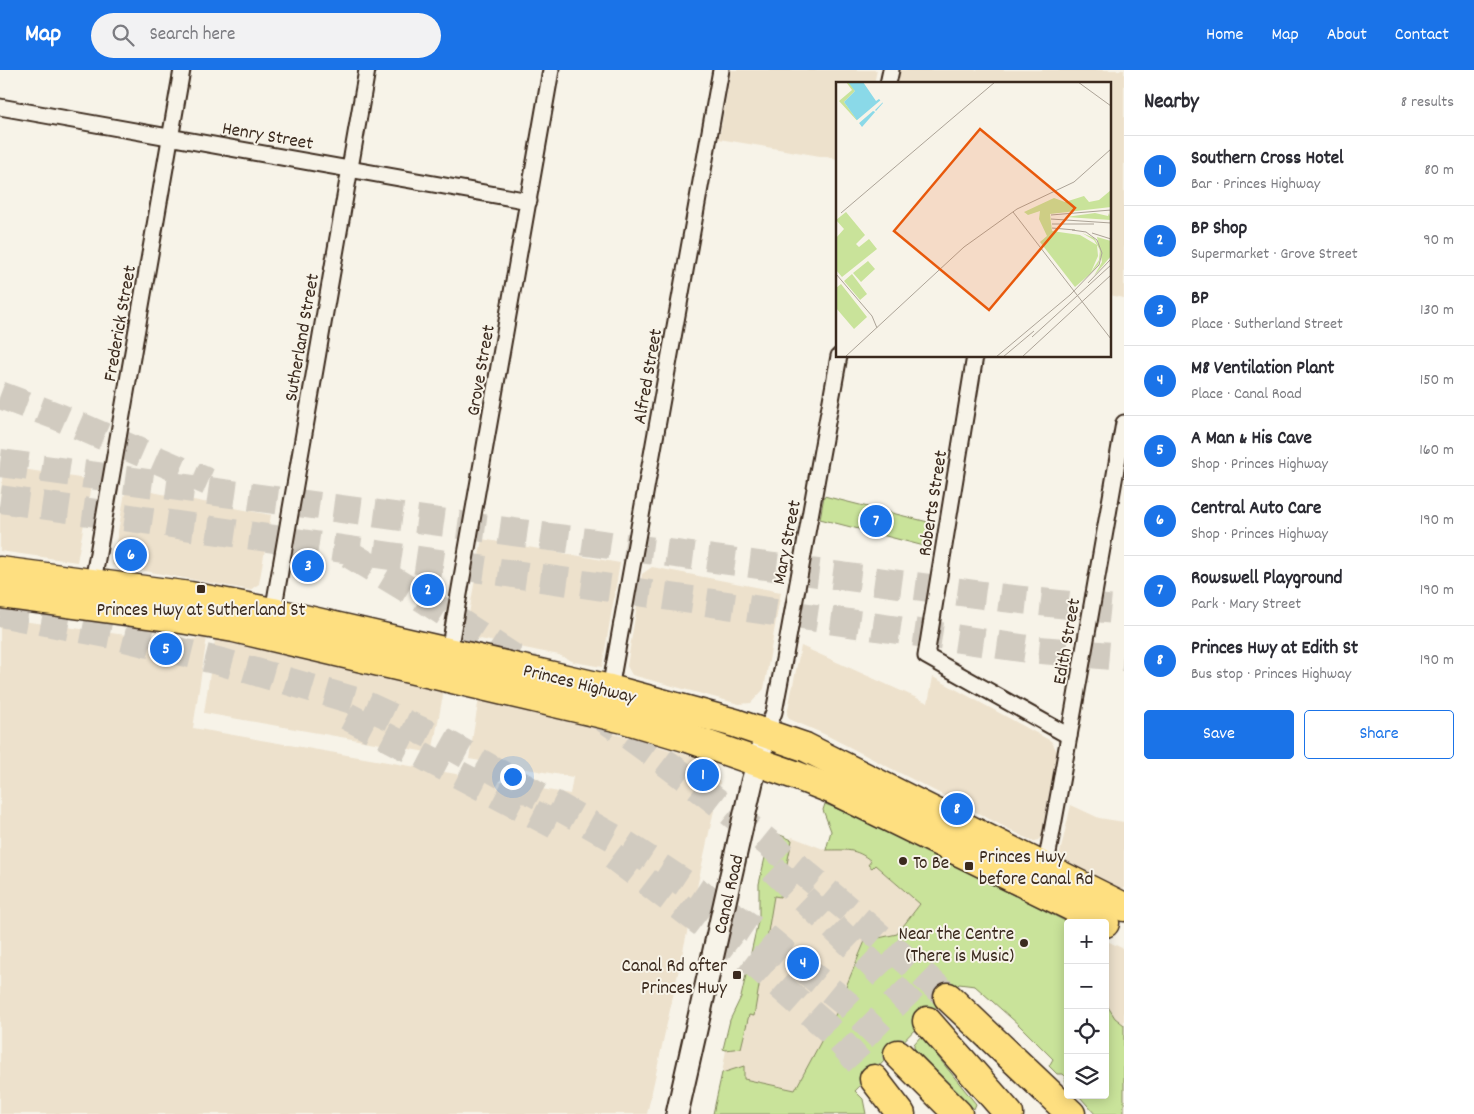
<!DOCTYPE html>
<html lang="en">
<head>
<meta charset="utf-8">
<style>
  :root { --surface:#fff; --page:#f2f2f3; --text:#2b2b33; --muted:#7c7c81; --line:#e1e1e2; --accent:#1a73e8 }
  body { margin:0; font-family:Dekko,sans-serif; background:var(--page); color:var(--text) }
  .controls { position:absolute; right:15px; bottom:15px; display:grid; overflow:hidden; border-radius:5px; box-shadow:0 2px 12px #0003 }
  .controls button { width:45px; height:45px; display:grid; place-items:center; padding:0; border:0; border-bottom:1px solid var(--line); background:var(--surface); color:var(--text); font:25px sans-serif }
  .you { position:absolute; left:512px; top:706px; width:18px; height:18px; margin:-12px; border:4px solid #fff; border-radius:50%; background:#1a73e8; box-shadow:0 0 0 8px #1a73e833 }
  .badge { display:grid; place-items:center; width:32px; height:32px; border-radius:50%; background:var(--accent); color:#fff; font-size:16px; font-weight:700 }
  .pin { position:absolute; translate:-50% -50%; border:2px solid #fff; box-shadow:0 1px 5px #0006 }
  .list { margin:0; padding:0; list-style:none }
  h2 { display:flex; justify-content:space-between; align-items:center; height:65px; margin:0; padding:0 20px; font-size:21px }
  h2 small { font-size:16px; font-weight:400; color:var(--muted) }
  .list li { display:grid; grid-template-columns:32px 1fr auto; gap:15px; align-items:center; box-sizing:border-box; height:70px; padding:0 20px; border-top:1px solid var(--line) }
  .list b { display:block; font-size:19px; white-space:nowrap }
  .list p { margin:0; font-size:16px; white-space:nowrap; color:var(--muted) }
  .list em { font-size:16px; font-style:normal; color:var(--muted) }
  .actions { display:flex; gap:10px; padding:15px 20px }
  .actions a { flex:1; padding:11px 0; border:1px solid var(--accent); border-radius:5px; text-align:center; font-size:18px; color:var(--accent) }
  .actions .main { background:var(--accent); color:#fff }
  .icon { flex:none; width:28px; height:28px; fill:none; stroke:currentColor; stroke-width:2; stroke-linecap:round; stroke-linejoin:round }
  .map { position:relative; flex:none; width:1124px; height:1044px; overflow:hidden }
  header { display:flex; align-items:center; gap:30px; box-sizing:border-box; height:70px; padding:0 25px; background:var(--accent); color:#fff }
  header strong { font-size:24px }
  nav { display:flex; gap:28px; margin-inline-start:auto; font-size:18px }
  .search { width:350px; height:45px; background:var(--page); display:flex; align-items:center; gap:12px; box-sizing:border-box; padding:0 18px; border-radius:28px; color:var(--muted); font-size:19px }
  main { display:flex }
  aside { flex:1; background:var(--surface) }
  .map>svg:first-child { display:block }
  .built { fill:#ede1cc }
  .green { fill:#c9e39a; stroke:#82865c }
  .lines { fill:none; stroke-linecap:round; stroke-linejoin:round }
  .highway-tunnel { stroke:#d1cbc0; stroke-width:28; stroke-dasharray:28 14; stroke-linecap:butt }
  .street-casing { stroke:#3b2a1e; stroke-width:19 }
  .secondary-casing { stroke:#3b2a1e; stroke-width:25 }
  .highway-casing { stroke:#3b2a1e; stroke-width:31 }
  .street { stroke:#f7f3e8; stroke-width:15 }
  .secondary { stroke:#f7f3e8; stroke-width:21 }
  .highway { stroke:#fedf80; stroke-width:28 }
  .poi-dot { fill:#3b2a1e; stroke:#f7f3e8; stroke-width:2 }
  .labels { text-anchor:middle; stroke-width:4; stroke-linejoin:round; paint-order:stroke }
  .street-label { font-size:19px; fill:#3b2a1e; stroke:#f7f3e8 }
  .poi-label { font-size:19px; fill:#3b2a1e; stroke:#f7f3e8; text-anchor:start }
  .inset-road { fill:none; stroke:#aca397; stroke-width:1 }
  .view { fill:#e8590c; fill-opacity:0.15; stroke:#e8590c; stroke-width:2.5 }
  .inset-edge { fill:none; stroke:#3b2a1e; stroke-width:2.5 }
</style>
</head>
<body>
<header>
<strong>Map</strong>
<div class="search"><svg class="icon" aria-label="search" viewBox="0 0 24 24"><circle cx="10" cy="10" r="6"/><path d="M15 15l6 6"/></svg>Search here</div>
<nav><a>Home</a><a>Map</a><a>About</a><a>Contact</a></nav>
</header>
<main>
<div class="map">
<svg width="1124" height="1044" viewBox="0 0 1124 1044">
  <rect width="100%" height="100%" fill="#f7f3e8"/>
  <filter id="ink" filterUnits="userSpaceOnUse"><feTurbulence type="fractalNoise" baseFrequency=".02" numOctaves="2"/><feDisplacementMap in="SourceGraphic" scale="10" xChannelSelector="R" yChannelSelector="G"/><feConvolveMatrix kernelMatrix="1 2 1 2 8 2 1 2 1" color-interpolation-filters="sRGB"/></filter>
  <g filter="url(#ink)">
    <g class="built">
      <path d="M731,0H877L874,14H838V89L719,69Z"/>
      <path d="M900,0H1124V228L1110,225V14H898Z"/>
      <path d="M4,396L92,410L77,492L0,481V428Z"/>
      <path d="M126,417L271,445L259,514L250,520L112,495Z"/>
      <path d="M482,469L620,493L602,597L574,592L559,585L465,566Z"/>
      <path d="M652,497L781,522L764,619L751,633L739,634L632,605L627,596L642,504Z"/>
      <path d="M0,548L118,564L188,570L207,567L193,658L570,724L573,707L469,689L479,628L528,639L709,691L716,698L720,713L647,1044H0Z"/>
      <path d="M215,570L444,620L432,683L204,643Z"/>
      <path d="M801,576L928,633L933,607L1051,671L1057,681L1041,768L1034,772L824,664L789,649L787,644Z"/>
      <path d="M1071,735L1099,748L1124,752V820L1059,787Z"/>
      <path d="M792,767L826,780H848L862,783L871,791L868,795L872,798L875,795L920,834L897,864L865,871L845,919L841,934L795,1020L744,1009L743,996L722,1003L726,980L741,978L749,945H753L774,826H780Z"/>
      <path d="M1105,870L1124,879V955L1115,948L1105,932Z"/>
    </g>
    <g class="green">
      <path d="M824,426L932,453L928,477L820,449Z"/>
      <path d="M825,734L864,749L1069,853H1068V1014L1064,1011L1066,1007L1063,1004H1057L1049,996L1053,989L1019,955L975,916L959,914L855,1021L863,1029L866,1044H713L722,1003L744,996V1009L795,1020L841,934L845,919L865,871L897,864L920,834L875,795L872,798L868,795L871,791C856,778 845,780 826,780L831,761L823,740Z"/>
      <path d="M771,761L792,770L780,827L774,826L754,946L749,945L741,978L726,980L723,979L730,950L741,927L759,847V814Z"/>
      <path d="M1105,932L1115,948L1124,955V1044H1095L1080,1027L1105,1025Z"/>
      <path d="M921,966L976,1034L974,1039L914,978V974Z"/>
    </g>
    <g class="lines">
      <g class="highway-tunnel">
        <path d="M0,325L59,347L208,412"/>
        <path d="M0,393L1004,528L1124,541"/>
        <path d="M0,429L1028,579L1124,587"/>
        <path d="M349,484L424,529L534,601"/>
        <path d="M0,543L117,566L222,592L359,632L435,667L625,774L764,866L849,936L898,984"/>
        <path d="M595,642C720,728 835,827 948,927"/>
        <path d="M347,646L555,755"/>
        <path d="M613,786L753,892L831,961L874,1009"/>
        <path d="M773,799L870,892L927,951"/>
      </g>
      <g class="street-casing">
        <g id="street">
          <path d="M888,14L891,0"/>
          <path d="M0,37L529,131"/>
          <path d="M975,286L926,586L1069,666"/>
          <path d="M93,512L182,0"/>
          <path d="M273,542L367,0"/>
          <path d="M448,587L551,0"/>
          <path d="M610,619L721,0"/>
          <path d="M766,663L774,642L786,579L839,286"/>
          <path d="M1043,796L1048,783L1059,723L1124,353"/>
        </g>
      </g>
      <g class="secondary-casing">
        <path id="secondary" d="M677,1044L752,712L766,663"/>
      </g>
      <g class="highway-casing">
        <g id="highway">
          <path d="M0,501L190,526L273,542L610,619L735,653L805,677L1124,837"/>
          <path d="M0,524L169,547L234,558L624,649L688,668L795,705L833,720L1105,853"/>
          <path d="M948,927L1071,1044"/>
          <path d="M927,951L1009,1044"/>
          <path d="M898,984L958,1044"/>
          <path d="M874,1009L901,1044"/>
        </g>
      </g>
      <use href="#street" class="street"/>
      <use href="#secondary" class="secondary"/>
      <use href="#highway" class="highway"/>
    </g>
  </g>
  <g class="poi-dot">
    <rect x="196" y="514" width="10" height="10" rx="2.5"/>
    <circle cx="903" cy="791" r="5"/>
    <rect x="964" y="791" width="10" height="10" rx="2.5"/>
    <circle cx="1024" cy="873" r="5"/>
    <rect x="732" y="900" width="10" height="10" rx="2.5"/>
  </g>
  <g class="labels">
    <g class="street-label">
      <text transform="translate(268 64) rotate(10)" y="7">Henry Street</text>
      <text transform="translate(118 253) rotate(-80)" y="7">Frederick Street</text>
      <text transform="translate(300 267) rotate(-80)" y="7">Sutherland Street</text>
      <text transform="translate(479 300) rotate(-80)" y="7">Grove Street</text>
      <text transform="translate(646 306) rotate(-80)" y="7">Alfred Street</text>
      <text transform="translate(931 433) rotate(-81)" y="7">Roberts Street</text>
      <text transform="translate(785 472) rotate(-79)" y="7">Mary Street</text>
      <text transform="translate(1065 571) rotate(-80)" y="7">Edith Street</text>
      <text transform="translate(580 612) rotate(14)" y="7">Princes Highway</text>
      <text transform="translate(727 824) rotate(-77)" y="7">Canal Road</text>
    </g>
    <g class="poi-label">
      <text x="201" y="545" text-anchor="middle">Princes Hwy at Sutherland St</text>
      <text x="979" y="792">Princes Hwy<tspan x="979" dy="22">before Canal Rd</tspan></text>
      <text x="913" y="798">To Be</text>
      <text x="1014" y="869" text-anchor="end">Near the Centre<tspan x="1014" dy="22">(There is Music)</tspan></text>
      <text x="727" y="901" text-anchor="end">Canal Rd after<tspan x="727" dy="22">Princes Hwy</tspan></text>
    </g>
  </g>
  <g transform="translate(836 12)">
    <rect width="275" height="275" fill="#f7f3e8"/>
    <path d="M10,0L16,1L19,9L8,20L25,43L3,19L16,8ZM275,108V125L214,132L216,149L244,153L261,163L262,174L255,190L263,178L264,168L258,158L246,151L258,156L264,165L265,174L262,183L254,192L239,205L204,160L211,154L203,137L204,129L192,133L188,130L218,116L229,120L248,114L253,120L263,118ZM10,130L29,153L20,162L23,165L33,157L41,167L6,195L0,188V156L8,147L0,138ZM259,131L272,134L273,131L275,138L230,135ZM261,155L275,159V174L258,194L266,180ZM32,179L39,187L25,200L17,191ZM16,192L31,212L24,218L8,199ZM5,202L31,235L18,247L0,226V206Z" fill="#c9e39a"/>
    <path d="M12,0H27L40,19L43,17L47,21L26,45L8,20L19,9Z" fill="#8ad9e8"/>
    <path d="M46,17L48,19L39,28L42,31L37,29L22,42L20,39Z" fill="#f7f3e8"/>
    <path class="inset-road" d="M242,0L275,24M177,130L275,257M5,131L159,0M215,133L275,128M215,137L275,141M216,142H258M216,146L239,148M256,151L275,157M0,192L36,234L41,246M252,201L275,177M196,255L275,183M9,275L128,165L181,127L238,100L275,67M160,275L234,213L263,183L266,171L261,158L250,150L236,148M167,275L198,249M186,275L275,193"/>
    <path class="view" d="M144,47L239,126L153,228L58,149Z"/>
    <rect width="275" height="275" class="inset-edge"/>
  </g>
</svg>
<div class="controls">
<button>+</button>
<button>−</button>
<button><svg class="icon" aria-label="locate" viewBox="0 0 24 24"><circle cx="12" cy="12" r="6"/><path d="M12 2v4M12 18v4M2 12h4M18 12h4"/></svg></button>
<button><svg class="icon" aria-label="layers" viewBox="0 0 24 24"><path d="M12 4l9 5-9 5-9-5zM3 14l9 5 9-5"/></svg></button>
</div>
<div class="you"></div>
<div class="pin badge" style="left:703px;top:705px">1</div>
<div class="pin badge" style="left:428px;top:520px">2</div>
<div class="pin badge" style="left:308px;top:496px">3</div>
<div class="pin badge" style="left:803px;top:893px">4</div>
<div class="pin badge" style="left:166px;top:579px">5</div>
<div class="pin badge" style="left:131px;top:485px">6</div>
<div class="pin badge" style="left:876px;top:451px">7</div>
<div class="pin badge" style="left:957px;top:739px">8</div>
</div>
<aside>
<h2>Nearby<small>8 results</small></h2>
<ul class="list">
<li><span class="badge">1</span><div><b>Southern Cross Hotel</b><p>Bar · Princes Highway</p></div><em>80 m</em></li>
<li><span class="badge">2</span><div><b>BP Shop</b><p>Supermarket · Grove Street</p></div><em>90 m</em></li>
<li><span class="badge">3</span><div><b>BP</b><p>Place · Sutherland Street</p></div><em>130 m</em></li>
<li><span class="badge">4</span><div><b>M8 Ventilation Plant</b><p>Place · Canal Road</p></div><em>150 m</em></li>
<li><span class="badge">5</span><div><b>A Man &amp; His Cave</b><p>Shop · Princes Highway</p></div><em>160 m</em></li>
<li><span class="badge">6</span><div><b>Central Auto Care</b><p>Shop · Princes Highway</p></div><em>190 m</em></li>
<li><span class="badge">7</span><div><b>Rowswell Playground</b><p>Park · Mary Street</p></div><em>190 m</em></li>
<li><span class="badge">8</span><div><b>Princes Hwy at Edith St</b><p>Bus stop · Princes Highway</p></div><em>190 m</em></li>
</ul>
<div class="actions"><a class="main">Save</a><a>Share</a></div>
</aside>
</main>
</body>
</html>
